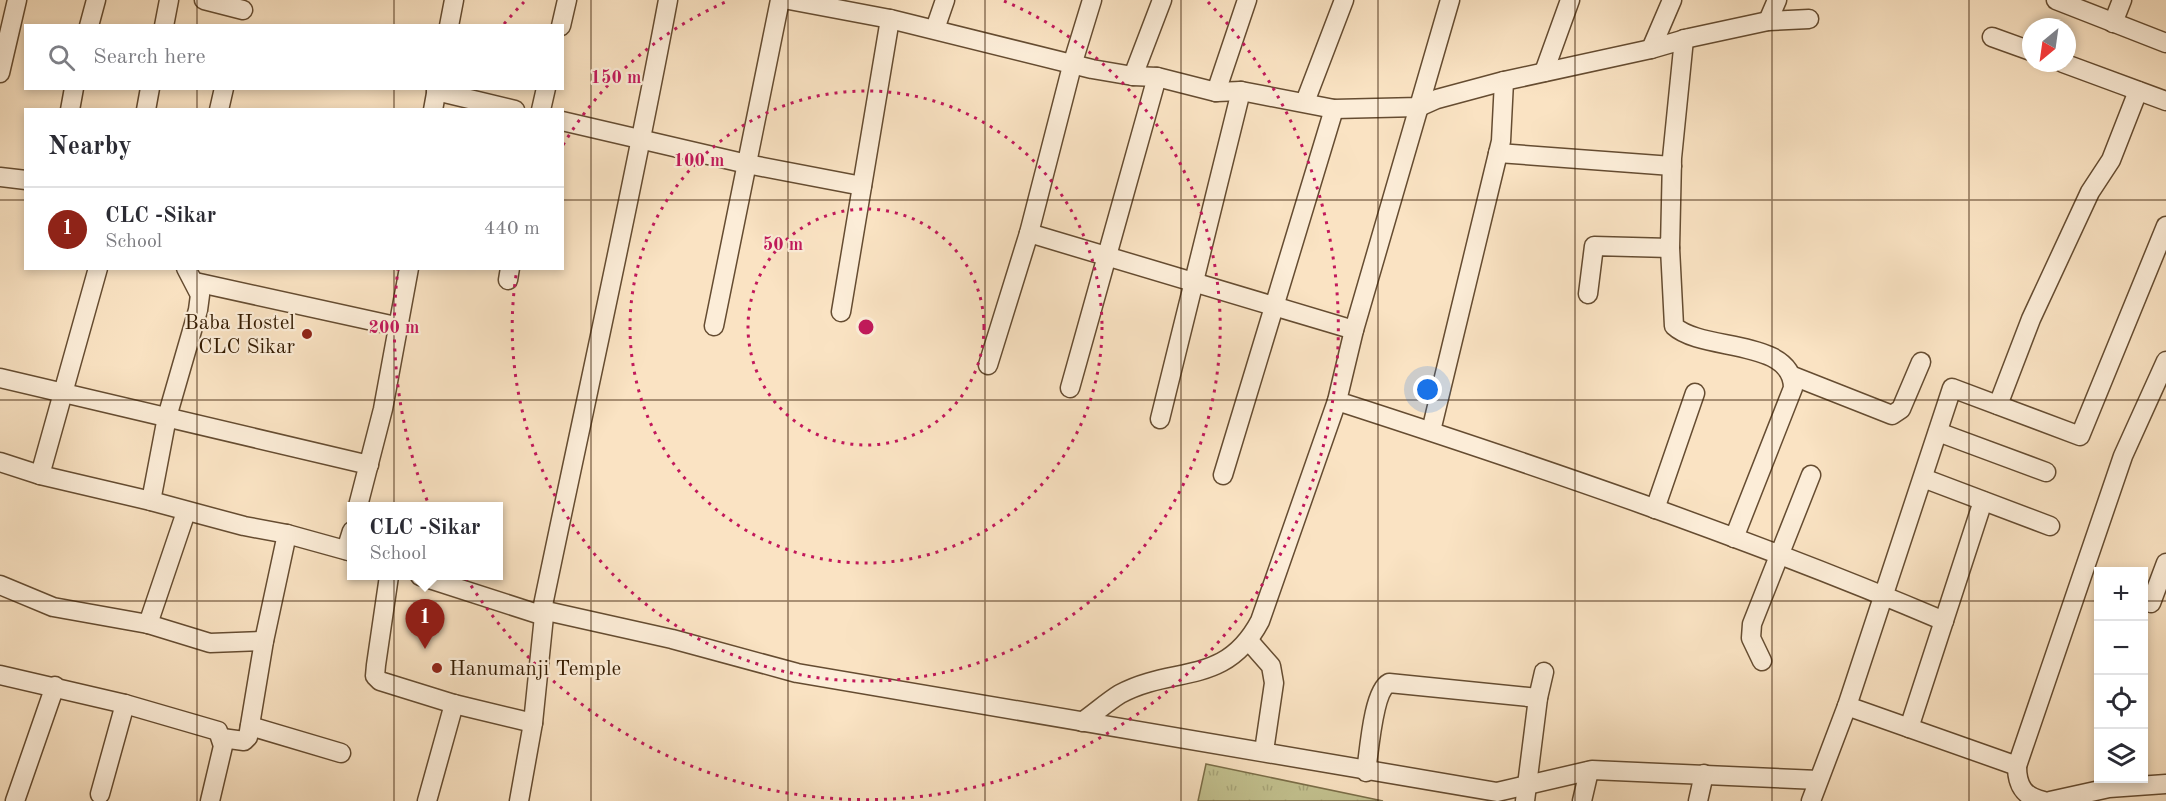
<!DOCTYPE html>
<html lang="en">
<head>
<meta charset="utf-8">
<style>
  :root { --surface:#fff; --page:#f2f2f3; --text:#2b2b33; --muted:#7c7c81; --line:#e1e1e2; --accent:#8f2418 }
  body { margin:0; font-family:"Old Standard TT",serif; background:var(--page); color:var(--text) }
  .controls { position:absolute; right:18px; bottom:18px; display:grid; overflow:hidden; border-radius:0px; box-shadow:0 3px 9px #0003 }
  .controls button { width:54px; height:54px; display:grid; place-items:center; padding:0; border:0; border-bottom:2px solid var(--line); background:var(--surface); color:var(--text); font:30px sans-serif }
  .compass { position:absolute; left:2022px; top:18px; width:54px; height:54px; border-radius:50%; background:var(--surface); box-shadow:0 3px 9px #0003; rotate:209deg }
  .you { position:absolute; left:1428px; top:390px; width:21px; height:21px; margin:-15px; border:4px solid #fff; border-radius:50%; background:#1a73e8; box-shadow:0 0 0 9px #1a73e833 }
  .badge { display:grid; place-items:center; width:39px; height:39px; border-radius:50%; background:var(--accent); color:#fff; font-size:20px; font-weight:700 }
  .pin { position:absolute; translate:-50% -50px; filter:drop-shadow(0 2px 3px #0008) }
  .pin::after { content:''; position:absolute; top:32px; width:21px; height:18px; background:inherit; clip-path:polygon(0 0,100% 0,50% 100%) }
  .popup { position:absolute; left:347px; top:502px; width:156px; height:78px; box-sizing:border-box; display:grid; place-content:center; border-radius:0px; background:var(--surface); filter:drop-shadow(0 2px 4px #0005); font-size:20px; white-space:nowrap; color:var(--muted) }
  .popup b { font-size:22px; color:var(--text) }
  .popup::after { content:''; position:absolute; left:50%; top:100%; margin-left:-12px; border:12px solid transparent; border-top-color:var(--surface) }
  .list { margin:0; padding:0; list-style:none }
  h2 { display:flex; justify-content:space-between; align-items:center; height:78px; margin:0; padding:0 24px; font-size:26px }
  h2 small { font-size:20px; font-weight:400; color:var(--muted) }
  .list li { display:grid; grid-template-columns:39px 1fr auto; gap:18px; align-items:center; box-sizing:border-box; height:84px; padding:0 24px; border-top:2px solid var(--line) }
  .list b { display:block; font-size:22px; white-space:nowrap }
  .list p { margin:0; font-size:20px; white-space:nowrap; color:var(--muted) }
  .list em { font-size:20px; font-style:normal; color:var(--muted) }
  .icon { flex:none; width:33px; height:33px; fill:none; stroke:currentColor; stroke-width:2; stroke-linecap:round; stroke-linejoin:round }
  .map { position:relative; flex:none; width:2166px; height:801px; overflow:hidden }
  .search { position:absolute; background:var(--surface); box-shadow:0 3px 9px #0003; left:24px; top:24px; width:540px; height:66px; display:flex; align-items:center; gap:15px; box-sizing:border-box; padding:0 21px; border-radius:0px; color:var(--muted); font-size:22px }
  .panel { position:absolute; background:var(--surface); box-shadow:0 3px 9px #0003; left:24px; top:108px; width:540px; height:162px; border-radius:0px }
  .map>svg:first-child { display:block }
  .grass { fill:url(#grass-tufts); stroke:#7b6e48; stroke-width:1.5 }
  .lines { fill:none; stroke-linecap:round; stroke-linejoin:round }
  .minor-casing { stroke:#654c31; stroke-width:21 }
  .minor { stroke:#fcedd8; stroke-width:18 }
  .grid { fill:none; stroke:#331a00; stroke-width:1.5; stroke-opacity:0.55 }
  .ring { fill:none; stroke:#c2185b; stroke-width:3; stroke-dasharray:3 6 }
  .poi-dot { fill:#8f2418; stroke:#fcedd8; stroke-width:2 }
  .labels { text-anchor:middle; stroke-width:4.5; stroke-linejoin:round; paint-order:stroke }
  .poi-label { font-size:21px; fill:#331a00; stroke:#fcedd8; text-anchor:end }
  .centre { fill:#c2185b; stroke:#fcedd8; stroke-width:3 }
  .ring-label { font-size:18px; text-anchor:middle; font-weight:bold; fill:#c2185b; stroke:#fcedd8; stroke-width:4.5; stroke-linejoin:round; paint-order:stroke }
</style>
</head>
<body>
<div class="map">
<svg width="2166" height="801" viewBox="0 0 2166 801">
  <defs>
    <pattern id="grass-tufts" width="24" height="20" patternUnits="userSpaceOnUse" patternTransform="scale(1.5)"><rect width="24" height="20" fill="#c3c290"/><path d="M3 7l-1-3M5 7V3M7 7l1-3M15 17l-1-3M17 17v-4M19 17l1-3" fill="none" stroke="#a8a67a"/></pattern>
  </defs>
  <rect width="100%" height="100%" fill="#fae3c3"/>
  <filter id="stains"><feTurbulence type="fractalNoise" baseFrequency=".00333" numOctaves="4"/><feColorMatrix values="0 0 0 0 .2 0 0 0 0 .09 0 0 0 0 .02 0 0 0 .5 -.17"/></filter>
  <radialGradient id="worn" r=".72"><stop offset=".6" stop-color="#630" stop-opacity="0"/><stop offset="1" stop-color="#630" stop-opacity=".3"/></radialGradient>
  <path class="grass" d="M1206,764L1383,801H1198Z"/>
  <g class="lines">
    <g class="minor-casing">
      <g id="minor">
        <path d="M204,0L243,10"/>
        <path d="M789,0L890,19L1092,69L1133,76L1157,77L1216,92L1241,91L1334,109L1419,107L1437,99L1504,81L1651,49L1689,38L1768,21L1809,19"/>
        <path d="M1450,0L1354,330L1337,401C1541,467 1746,537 1944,621"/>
        <path d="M2056,0L2166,43"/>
        <path d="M1768,21L1777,0"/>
        <path d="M2113,23L2122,0"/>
        <path d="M89,26L96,0"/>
        <path d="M164,26L169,0"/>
        <path d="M449,26L454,0"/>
        <path d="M561,26L567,0"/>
        <path d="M935,29L945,0"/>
        <path d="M1992,37L2031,51"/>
        <path d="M1651,49L1672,0"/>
        <path d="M2063,63L2166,101"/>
        <path d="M1544,72L1570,0"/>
        <path d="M0,73L17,0"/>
        <path d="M1133,76L1162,0"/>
        <path d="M436,91L515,110"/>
        <path d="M1216,92L1247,0"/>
        <path d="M1305,102L1344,0"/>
        <path d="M70,110L74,88"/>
        <path d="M146,110L150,88"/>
        <path d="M219,110L224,88"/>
        <path d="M433,110L437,88"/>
        <path d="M541,110L546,88"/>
        <path d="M562,121L747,164L862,186"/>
        <path d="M1498,153L1672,166"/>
        <path d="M0,177L26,180"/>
        <path d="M1029,233L1354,330"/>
        <path d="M1670,248L1674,326C1702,352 1793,338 1793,388L1734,538"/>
        <path d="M508,280L510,268"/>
        <path d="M195,282L400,327"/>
        <path d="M1588,294L1594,246L1670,248L1672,158L1684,39"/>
        <path d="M841,312L890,19"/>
        <path d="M714,326L780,0"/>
        <path d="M988,365L1029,233L1073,62L1092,0"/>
        <path d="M1793,376L1892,415L1901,409L1921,362"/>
        <path d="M0,378L369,465"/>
        <path d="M1070,388L1157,77"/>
        <path d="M1998,405L2031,319L2090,192L2111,160L2138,91"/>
        <path d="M1160,419L1241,91"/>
        <path d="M1431,431L1501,141L1504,81"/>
        <path d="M1938,432L2046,472"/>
        <path d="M0,462L40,475L151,501L244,526L287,534L352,552"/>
        <path d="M40,475L98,268"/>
        <path d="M1223,475L1334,109"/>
        <path d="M1923,478L2050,526"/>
        <path d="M151,501L167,417L198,310L200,295L186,268"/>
        <path d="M358,506L383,409L409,268"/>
        <path d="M1655,509L1695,393"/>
        <path d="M346,550L352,531"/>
        <path d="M389,576L376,665L375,676L380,681L454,704L533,723"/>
        <path d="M420,576L544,616"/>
        <path d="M0,585L53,607L148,624L210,643L264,641"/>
        <path d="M2151,603L2166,563"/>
        <path d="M542,610L672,639L797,673L1497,792L1592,770L1818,780"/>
        <path d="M148,624L186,512"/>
        <path d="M1249,641L1271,666L1274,683L1264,751"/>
        <path d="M1762,661L1751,638L1752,624L1811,475"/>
        <path d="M0,675L125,704L218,731L223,746L210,801"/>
        <path d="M1847,706L2017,766"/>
        <path d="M1082,722C1095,713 1107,702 1120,694C1174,665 1225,687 1260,621L1337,401"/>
        <path d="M250,726L341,753"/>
        <path d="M1909,728L1983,501"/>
        <path d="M222,738L244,741L248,737L264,641L287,534"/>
        <path d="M1366,772C1369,753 1373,691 1389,683L1538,698"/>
        <path d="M100,794L125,704"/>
        <path d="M15,801L55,686"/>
        <path d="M427,801L454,704"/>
        <path d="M519,801L533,723L544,616L542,610C584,407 630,204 668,0"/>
        <path d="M1525,801L1538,698L1544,672"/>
        <path d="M1582,801L1589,771"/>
        <path d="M1698,801L1704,774"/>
        <path d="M1811,801L1847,706L1952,388L2080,436L2166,226"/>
        <path d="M2044,801C2024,797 2017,786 2017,766L2123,456L2166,361"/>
        <path d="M2050,801L2109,788L2166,784"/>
      </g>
    </g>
    <use href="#minor" class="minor"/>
  </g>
  <path class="grid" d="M197,0V26M394,0V26M591,0V801M788,0V801M985,0V801M1181,0V801M1378,0V801M1575,0V801M1772,0V801M1969,0V801M197,88V110M394,88V110M0,200H26M562,200H2166M197,268V801M394,268V801M0,400H2166M0,601H2098M2144,601H2166"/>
  <g class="ring">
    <circle cx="866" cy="327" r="118"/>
    <circle cx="866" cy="327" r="236"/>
    <path d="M563 145A354 354 0 0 1 728 1M1004 1A354 354 0 1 1 517 269"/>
    <path d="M504 24A472 472 0 0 1 524 2M1208 2A472 472 0 1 1 398 269"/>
  </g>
  <g class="poi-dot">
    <circle cx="307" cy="334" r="6"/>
    <circle cx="437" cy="668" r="6"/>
  </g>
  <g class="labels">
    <g class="poi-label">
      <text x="295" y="329">Baba Hostel<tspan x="295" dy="24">CLC Sikar</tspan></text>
      <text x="449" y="675" text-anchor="start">Hanumanji Temple</text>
    </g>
  </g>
  <circle cx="866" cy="327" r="9" class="centre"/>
  <g class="ring-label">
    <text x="616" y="83">150 m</text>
    <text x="699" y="166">100 m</text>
    <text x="783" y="250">50 m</text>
    <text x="394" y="333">200 m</text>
  </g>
  <rect width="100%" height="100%" filter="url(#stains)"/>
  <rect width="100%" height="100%" fill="url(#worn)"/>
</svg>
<div class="controls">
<button>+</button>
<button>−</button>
<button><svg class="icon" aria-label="locate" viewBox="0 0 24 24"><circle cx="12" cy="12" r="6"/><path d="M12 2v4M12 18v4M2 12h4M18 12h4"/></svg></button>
<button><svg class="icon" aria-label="layers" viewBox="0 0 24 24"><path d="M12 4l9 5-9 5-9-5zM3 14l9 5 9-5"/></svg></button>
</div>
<svg class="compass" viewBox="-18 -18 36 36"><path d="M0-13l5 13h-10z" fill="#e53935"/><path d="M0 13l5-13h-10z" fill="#7c7c81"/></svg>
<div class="you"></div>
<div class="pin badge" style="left:425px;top:649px">1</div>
<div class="popup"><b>CLC -Sikar</b>School</div>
<div class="search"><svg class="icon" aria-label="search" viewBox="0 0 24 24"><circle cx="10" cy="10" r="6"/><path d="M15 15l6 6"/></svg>Search here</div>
<section class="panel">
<h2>Nearby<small></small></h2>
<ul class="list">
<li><span class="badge">1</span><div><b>CLC -Sikar</b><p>School</p></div><em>440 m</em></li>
</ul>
</section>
</div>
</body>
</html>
